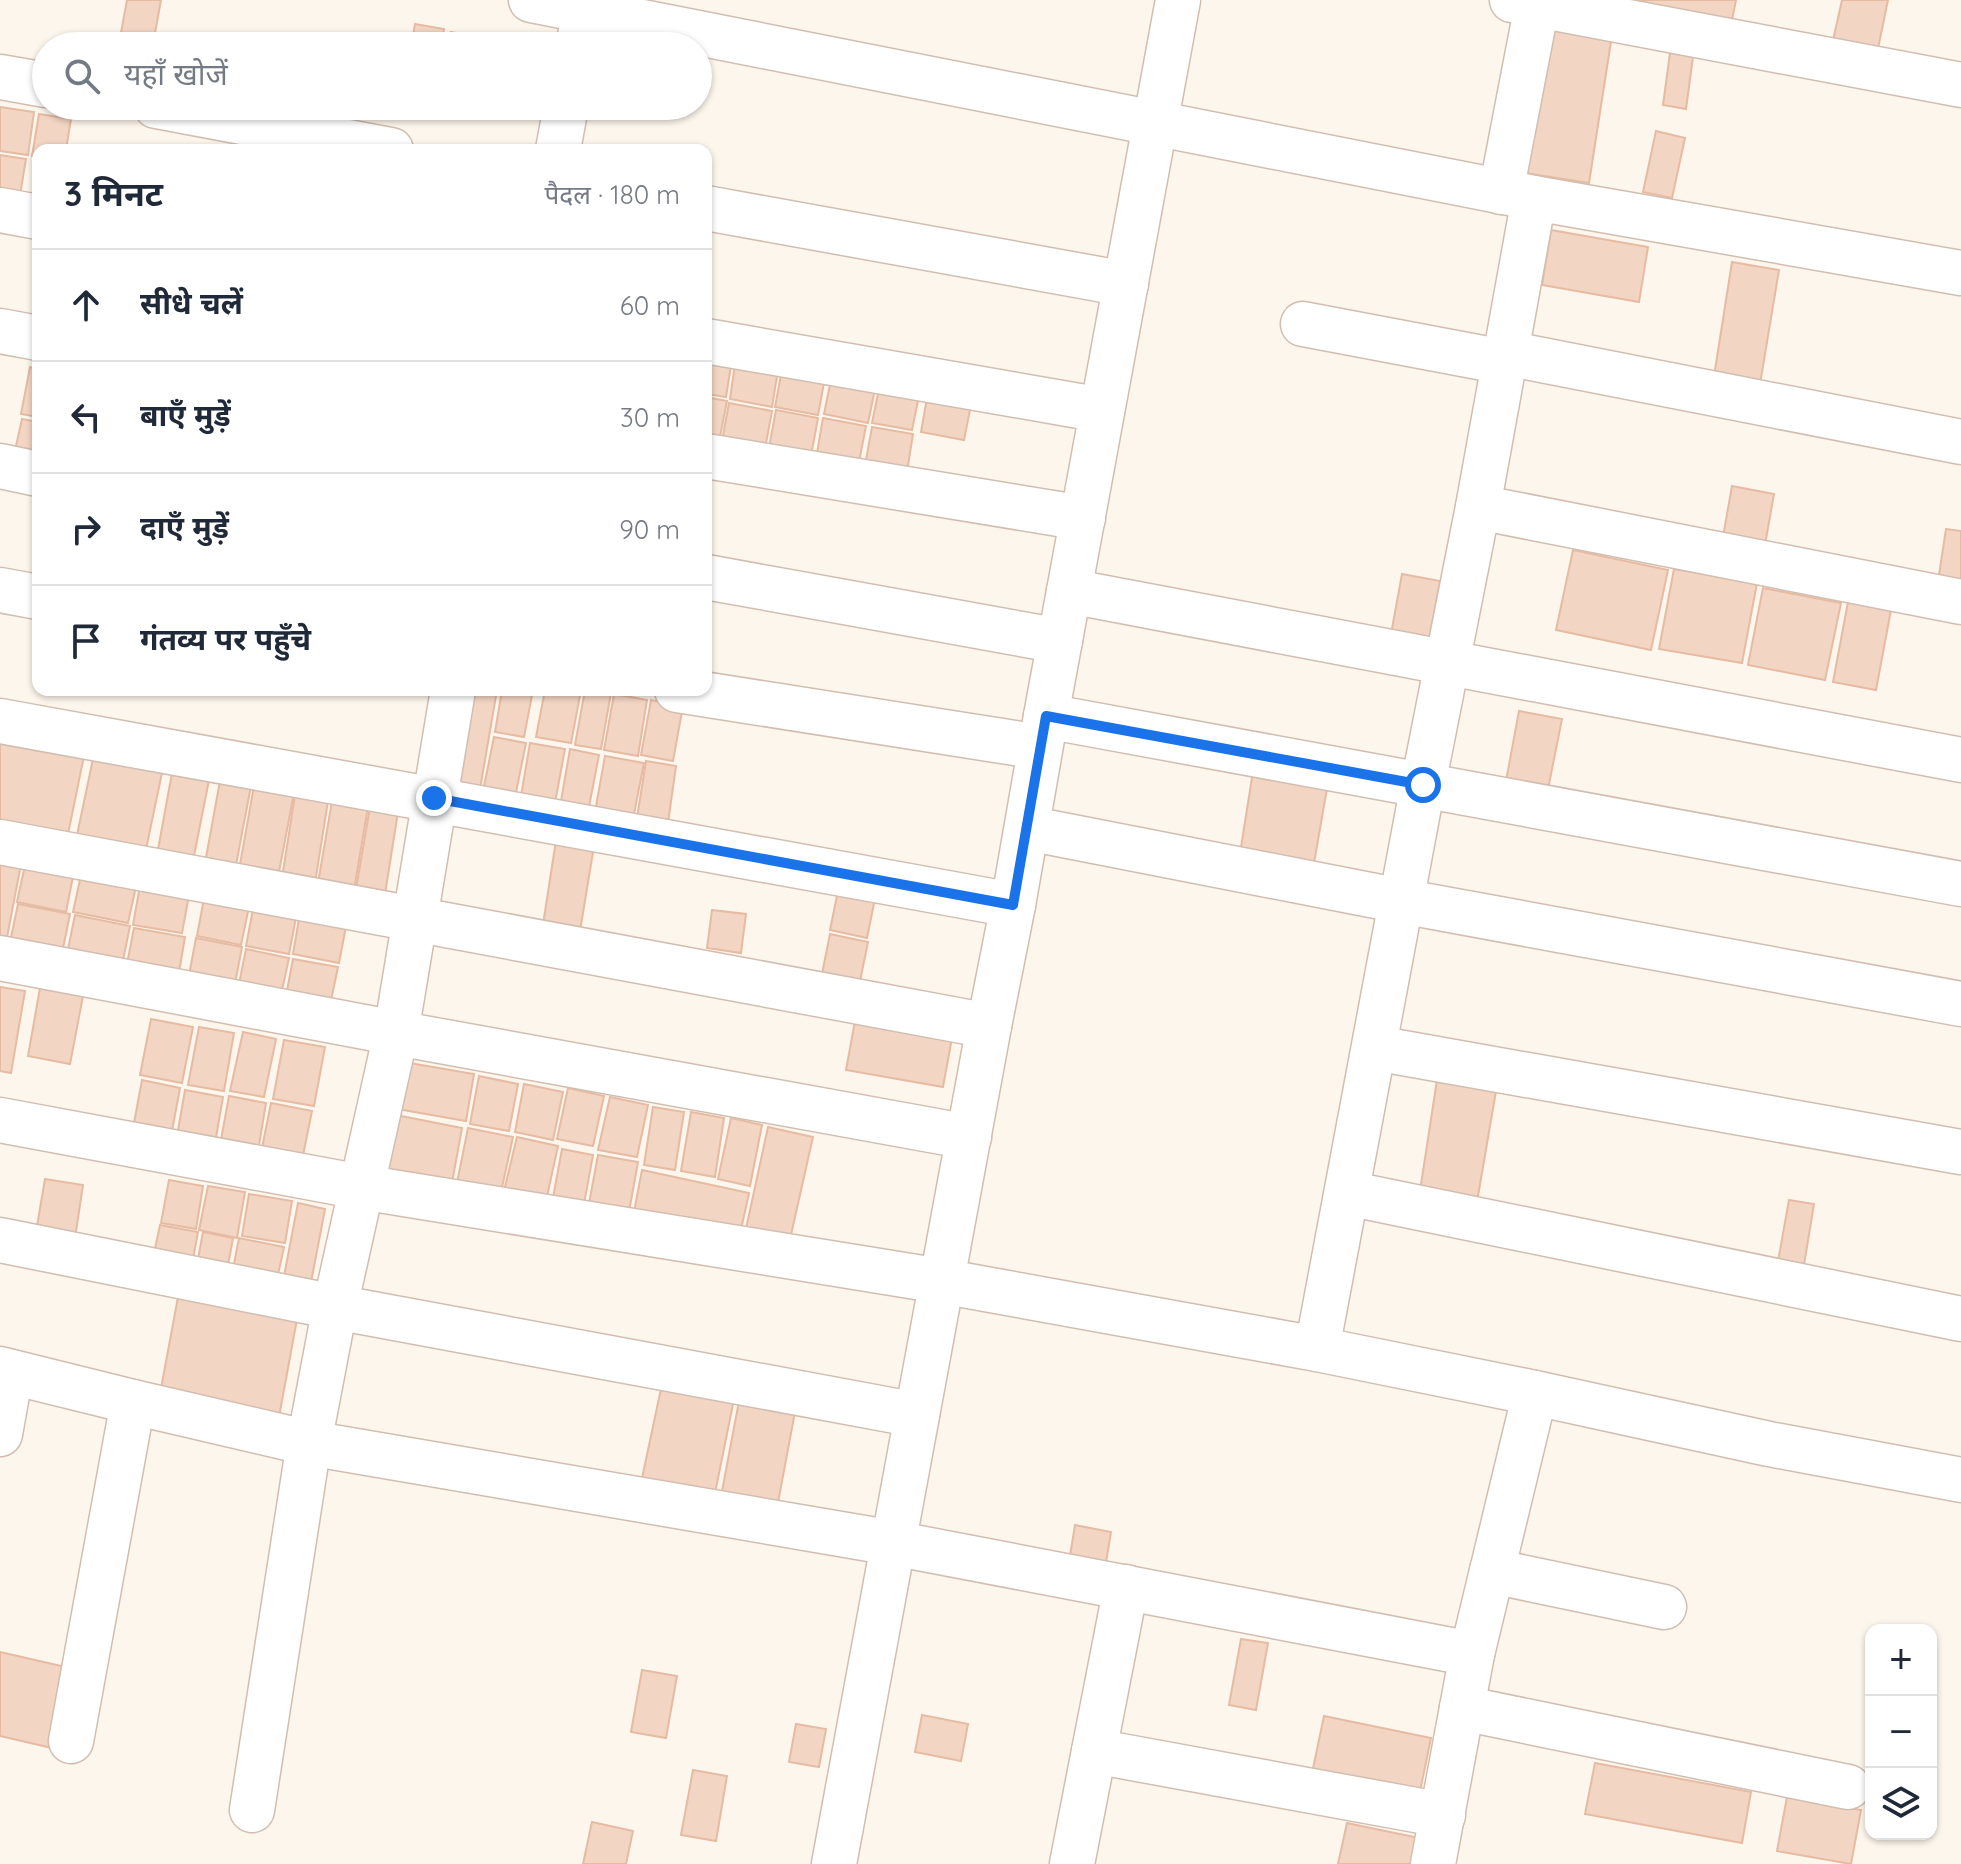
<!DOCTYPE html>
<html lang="hi">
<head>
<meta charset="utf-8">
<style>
  :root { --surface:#fff; --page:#f6f6f7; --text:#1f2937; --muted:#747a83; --line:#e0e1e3 }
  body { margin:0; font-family:Quicksand,"Noto Sans Devanagari",sans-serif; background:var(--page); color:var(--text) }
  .controls { position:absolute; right:24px; bottom:24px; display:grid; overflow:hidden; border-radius:16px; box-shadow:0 2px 6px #0004 }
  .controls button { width:72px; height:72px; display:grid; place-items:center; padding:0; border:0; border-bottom:2px solid var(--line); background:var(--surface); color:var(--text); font:40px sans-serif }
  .stop { position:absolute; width:24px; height:24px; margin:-18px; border:6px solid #1a73e8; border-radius:50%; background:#fff }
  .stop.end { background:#1a73e8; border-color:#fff; box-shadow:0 2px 8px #0008 }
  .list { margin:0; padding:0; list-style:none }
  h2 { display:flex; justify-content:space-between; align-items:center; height:104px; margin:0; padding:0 32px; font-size:34px }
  h2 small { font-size:26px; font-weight:400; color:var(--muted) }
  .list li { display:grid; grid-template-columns:52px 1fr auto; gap:24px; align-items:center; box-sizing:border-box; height:112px; padding:0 32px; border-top:2px solid var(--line) }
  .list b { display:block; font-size:30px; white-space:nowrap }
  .list em { font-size:26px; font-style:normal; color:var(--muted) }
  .icon { flex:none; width:44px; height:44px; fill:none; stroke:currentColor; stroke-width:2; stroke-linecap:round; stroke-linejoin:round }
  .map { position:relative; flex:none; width:1961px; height:1864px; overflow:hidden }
  .search { position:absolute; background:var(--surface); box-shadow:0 2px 6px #0004; left:32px; top:32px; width:680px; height:88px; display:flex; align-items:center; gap:20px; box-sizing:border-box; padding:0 28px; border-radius:44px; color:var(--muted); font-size:30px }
  .panel { position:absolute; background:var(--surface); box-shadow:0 2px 6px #0004; left:32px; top:144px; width:680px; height:552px; border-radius:16px }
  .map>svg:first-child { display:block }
  .building { fill:#f3d5c3; stroke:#e6bba3; stroke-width:2 }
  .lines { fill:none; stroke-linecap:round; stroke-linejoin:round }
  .minor-casing { stroke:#d1beb0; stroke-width:47 }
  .minor { stroke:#fff; stroke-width:44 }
  .route { stroke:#1a73e8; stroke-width:10 }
</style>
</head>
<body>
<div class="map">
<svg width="1961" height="1864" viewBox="0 0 1961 1864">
  <rect width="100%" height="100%" fill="#fdf6ec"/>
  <g class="building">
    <path d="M127,0H161L153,44L120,38Z"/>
    <path d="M1614,0H1736L1729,35Z"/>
    <path d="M1842,0H1888L1875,63L1830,54Z"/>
    <path d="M415,24L444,29L441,46H411Z"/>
    <path d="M1548,25L1612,35L1589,183L1525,173Z"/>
    <path d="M451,32L482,38L481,46H448Z"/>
    <path d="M1670,53L1693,57L1686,109L1663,105Z"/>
    <path d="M0,107L34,112L28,155L0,151Z"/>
    <path d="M39,114L71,119L66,150H38V157L32,156Z"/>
    <path d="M1656,131L1685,138L1672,198L1643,192Z"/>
    <path d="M0,155L26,159L18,207L0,204Z"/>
    <path d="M1551,230L1648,247L1639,302L1542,285Z"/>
    <path d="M1732,262L1779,270L1758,396L1712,389Z"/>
    <path d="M706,349L733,353L726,397L706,394Z"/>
    <path d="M736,357L779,364L772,407L730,399Z"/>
    <path d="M783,364L826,372L818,415L775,407Z"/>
    <path d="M30,367L38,369V417L21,414Z"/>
    <path d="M833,370L877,379L868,423L824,414Z"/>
    <path d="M881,379L921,386L912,430L872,423Z"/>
    <path d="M929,387L973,395L964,440L921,432Z"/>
    <path d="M706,397L727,401L718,447L706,445Z"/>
    <path d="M729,403L772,411L764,454L721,446Z"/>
    <path d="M776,410L818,418L810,461L768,453Z"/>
    <path d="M823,418L866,426L858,467L816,459Z"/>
    <path d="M22,419L38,422V470L12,464Z"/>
    <path d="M872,427L913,434L906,478L864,471Z"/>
    <path d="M1732,486L1774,494L1763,556L1721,548Z"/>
    <path d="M1946,529L1961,531V591L1937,588Z"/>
    <path d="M1573,550L1668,570L1651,650L1556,630Z"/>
    <path d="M1674,569L1757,583L1742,663L1659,649Z"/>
    <path d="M1402,574L1440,581L1429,641L1391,634Z"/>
    <path d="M1763,588L1841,603L1825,680L1748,665Z"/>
    <path d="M1848,602L1891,610L1876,690L1833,682Z"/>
    <path d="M471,690H497L479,795L453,791Z"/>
    <path d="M502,690H533L524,737L495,732Z"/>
    <path d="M545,690H581L571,743L536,737Z"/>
    <path d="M585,690L611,693L601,749L575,745Z"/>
    <path d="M614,694L647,700L638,756L604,750Z"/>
    <path d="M651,700L683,706L673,761L641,755Z"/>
    <path d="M1519,711L1562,719L1548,789L1506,781Z"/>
    <path d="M0,734L85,751L67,839L0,826Z"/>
    <path d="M494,737L526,743L514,802L482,796Z"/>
    <path d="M530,743L565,749L554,808L520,802Z"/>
    <path d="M570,749L599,755L588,812L560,807Z"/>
    <path d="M94,754L163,768L145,854L76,840Z"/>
    <path d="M605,756L644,763L633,819L595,812Z"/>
    <path d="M646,761L676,766L668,823L637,818Z"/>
    <path d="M1254,765L1329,777L1313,869L1239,860Z"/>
    <path d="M172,773L209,780L193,861L157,855Z"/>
    <path d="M220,781L251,786L235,870L205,863Z"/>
    <path d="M254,786L294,793L278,877L239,870Z"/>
    <path d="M295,795L328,801L315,883L282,878Z"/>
    <path d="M332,801L368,807L354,890L318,883Z"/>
    <path d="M370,807L398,812L385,894L356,889Z"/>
    <path d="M557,834L595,840L579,937L542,931Z"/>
    <path d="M0,854L22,859L4,953L0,952Z"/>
    <path d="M27,856L75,866L66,912L17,902Z"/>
    <path d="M83,866L138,877L128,923L73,912Z"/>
    <path d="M141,880L190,890L182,933L133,925Z"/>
    <path d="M840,881L877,889L867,938L830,930Z"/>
    <path d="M205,893L250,902L241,945L197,936Z"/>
    <path d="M18,904L70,914L60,963L8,952Z"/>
    <path d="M254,904L297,912L289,954L246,946Z"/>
    <path d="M712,910L746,914L741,953L707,948Z"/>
    <path d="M300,913L347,921L339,963L293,954Z"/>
    <path d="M75,915L130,926L120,975L65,964Z"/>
    <path d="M134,928L185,937L177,984L125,974Z"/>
    <path d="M830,934L868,942L858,991L820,984Z"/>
    <path d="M196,938L242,947L233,994L187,986Z"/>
    <path d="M246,949L289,958L279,1004L237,994Z"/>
    <path d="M293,959L338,967L329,1010L285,1001Z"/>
    <path d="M0,987L25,991L11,1073L0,1071Z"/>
    <path d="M40,988L83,996L70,1064L28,1056Z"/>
    <path d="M151,1019L193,1027L182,1083L140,1075Z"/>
    <path d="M855,1021L952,1038L943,1087L846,1070Z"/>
    <path d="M199,1027L234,1033L224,1091L188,1085Z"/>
    <path d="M243,1032L276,1039L264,1097L230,1091Z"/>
    <path d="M284,1040L325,1047L314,1106L273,1099Z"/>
    <path d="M404,1062L474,1074L466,1121L397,1109Z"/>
    <path d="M479,1076L518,1084L509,1131L470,1124Z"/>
    <path d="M142,1080L180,1088L169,1147L131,1139Z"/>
    <path d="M1437,1080L1496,1091L1477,1202L1420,1191Z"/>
    <path d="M524,1084L563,1092L553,1140L515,1132Z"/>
    <path d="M568,1088L604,1096L593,1146L557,1139Z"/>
    <path d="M185,1090L223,1097L213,1155L175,1148Z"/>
    <path d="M229,1096L266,1103L256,1163L218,1156Z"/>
    <path d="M610,1097L648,1105L637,1157L598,1150Z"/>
    <path d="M271,1103L312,1111L300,1170L259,1163Z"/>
    <path d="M653,1107L684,1112L675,1170L644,1165Z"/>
    <path d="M691,1112L724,1118L715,1177L681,1171Z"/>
    <path d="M396,1115L462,1128L451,1188L384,1174Z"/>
    <path d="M731,1118L762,1125L750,1186L718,1179Z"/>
    <path d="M768,1127L813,1137L788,1248L744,1238Z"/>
    <path d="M468,1128L513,1137L501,1192L457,1183Z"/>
    <path d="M517,1137L558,1146L546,1201L504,1191Z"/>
    <path d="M562,1149L593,1155L583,1209L552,1203Z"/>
    <path d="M598,1155L638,1162L628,1217L588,1209Z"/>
    <path d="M642,1170L749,1193L739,1239L633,1217Z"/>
    <path d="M45,1179L83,1185L75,1238L36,1232Z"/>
    <path d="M169,1180L203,1186L196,1229L161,1223Z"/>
    <path d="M208,1186L245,1192L237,1238L199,1230Z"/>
    <path d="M249,1194L292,1201L285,1243L242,1236Z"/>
    <path d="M1789,1200L1814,1204L1801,1283L1775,1278Z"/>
    <path d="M298,1203L325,1209L308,1298L281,1292Z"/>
    <path d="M160,1225L198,1232L190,1275L151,1268Z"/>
    <path d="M203,1232L233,1238L225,1281L195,1275Z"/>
    <path d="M239,1238L284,1247L274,1293L230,1285Z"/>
    <path d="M178,1297L297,1319L279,1417L160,1394Z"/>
    <path d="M662,1384L734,1399L714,1498L641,1483Z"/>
    <path d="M739,1401L795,1412L776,1513L720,1502Z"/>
    <path d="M1075,1525L1111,1532L1104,1574L1068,1568Z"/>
    <path d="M1241,1639L1268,1643L1256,1710L1229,1705Z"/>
    <path d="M0,1652L70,1668L52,1748L0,1736Z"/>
    <path d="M642,1670L677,1676L666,1738L631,1732Z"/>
    <path d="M922,1715L968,1724L961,1761L915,1752Z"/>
    <path d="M1324,1716L1431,1738L1418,1801L1311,1778Z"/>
    <path d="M796,1724L826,1729L819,1767L789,1762Z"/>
    <path d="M1595,1763L1751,1792L1742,1843L1585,1814Z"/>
    <path d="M693,1770L727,1776L716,1841L681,1835Z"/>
    <path d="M1787,1797L1861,1810L1851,1864L1777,1851Z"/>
    <path d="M592,1822L633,1831L626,1864H583Z"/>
    <path d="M1347,1823L1419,1838L1413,1864H1338Z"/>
  </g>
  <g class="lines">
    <g class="minor-casing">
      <g id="minor">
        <path d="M531,0L1534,198L1961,273"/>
        <path d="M1512,0L1961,85"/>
        <path d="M578,46L585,11"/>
        <path d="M0,77L46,85"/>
        <path d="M156,106L391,150"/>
        <path d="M558,150L566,106"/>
        <path d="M1501,192L1538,0"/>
        <path d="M706,208L1126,284"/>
        <path d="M0,210L38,217"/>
        <path d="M1303,324L1504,362"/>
        <path d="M0,331L38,338"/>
        <path d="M706,341L1102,410"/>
        <path d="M1506,353L1961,442"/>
        <path d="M706,456L1083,518"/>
        <path d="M0,466L38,474"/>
        <path d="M1478,507L1961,602"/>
        <path d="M706,577L1060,641"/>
        <path d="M0,590L38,597"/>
        <path d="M1069,591L1961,760"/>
        <path d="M677,690L1040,747"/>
        <path d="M1046,716L1961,884"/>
        <path d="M0,721L1013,905"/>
        <path d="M1027,828L1401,901L1961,1004"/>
        <path d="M0,842L989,1026"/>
        <path d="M0,958L396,1033L969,1137"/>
        <path d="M1375,1048L1961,1152"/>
        <path d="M0,1120L361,1187L941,1281L1317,1349L1535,1393L1769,1444L1961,1480"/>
        <path d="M1347,1193L1961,1319"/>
        <path d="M0,1240L335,1307L917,1415"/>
        <path d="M1317,1349L1423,785L1478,507L1534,198"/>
        <path d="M0,1369L133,1402L309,1443L893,1543L1472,1654"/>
        <path d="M0,1434L11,1372"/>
        <path d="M1492,1571L1664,1607"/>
        <path d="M1462,1708L1848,1787"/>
        <path d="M71,1741L133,1402"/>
        <path d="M1094,1751L1443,1815"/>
        <path d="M252,1810L309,1443L335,1307L396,1033L453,690"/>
        <path d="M834,1864L989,1026L1013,905L1046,716L1178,0"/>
        <path d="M1072,1864L1126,1587"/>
        <path d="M1433,1864L1472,1654L1535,1393"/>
      </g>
    </g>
    <use href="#minor" class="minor"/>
  </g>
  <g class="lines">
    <path class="route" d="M434,798L1013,905L1046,716L1423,785"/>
  </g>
</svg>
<div class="controls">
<button>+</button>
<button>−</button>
<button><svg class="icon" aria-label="layers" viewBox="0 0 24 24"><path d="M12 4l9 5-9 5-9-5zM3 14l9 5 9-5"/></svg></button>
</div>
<div class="stop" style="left:1423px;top:785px"></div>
<div class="stop end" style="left:434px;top:798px"></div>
<div class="search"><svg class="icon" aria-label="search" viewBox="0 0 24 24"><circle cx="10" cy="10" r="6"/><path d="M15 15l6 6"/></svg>यहाँ खोजें</div>
<section class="panel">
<h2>3 मिनट<small>पैदल · 180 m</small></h2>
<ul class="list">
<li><svg class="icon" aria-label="ahead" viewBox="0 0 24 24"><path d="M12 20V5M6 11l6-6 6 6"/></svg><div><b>सीधे चलें</b></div><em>60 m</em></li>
<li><svg class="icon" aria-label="left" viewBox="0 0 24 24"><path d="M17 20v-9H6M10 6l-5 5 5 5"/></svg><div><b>बाएँ मुड़ें</b></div><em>30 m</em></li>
<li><svg class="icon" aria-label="right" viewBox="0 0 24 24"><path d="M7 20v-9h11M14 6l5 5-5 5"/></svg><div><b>दाएँ मुड़ें</b></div><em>90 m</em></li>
<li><svg class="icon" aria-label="arrive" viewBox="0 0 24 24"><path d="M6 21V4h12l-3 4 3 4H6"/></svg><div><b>गंतव्य पर पहुँचे</b></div></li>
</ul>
</section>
</div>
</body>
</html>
